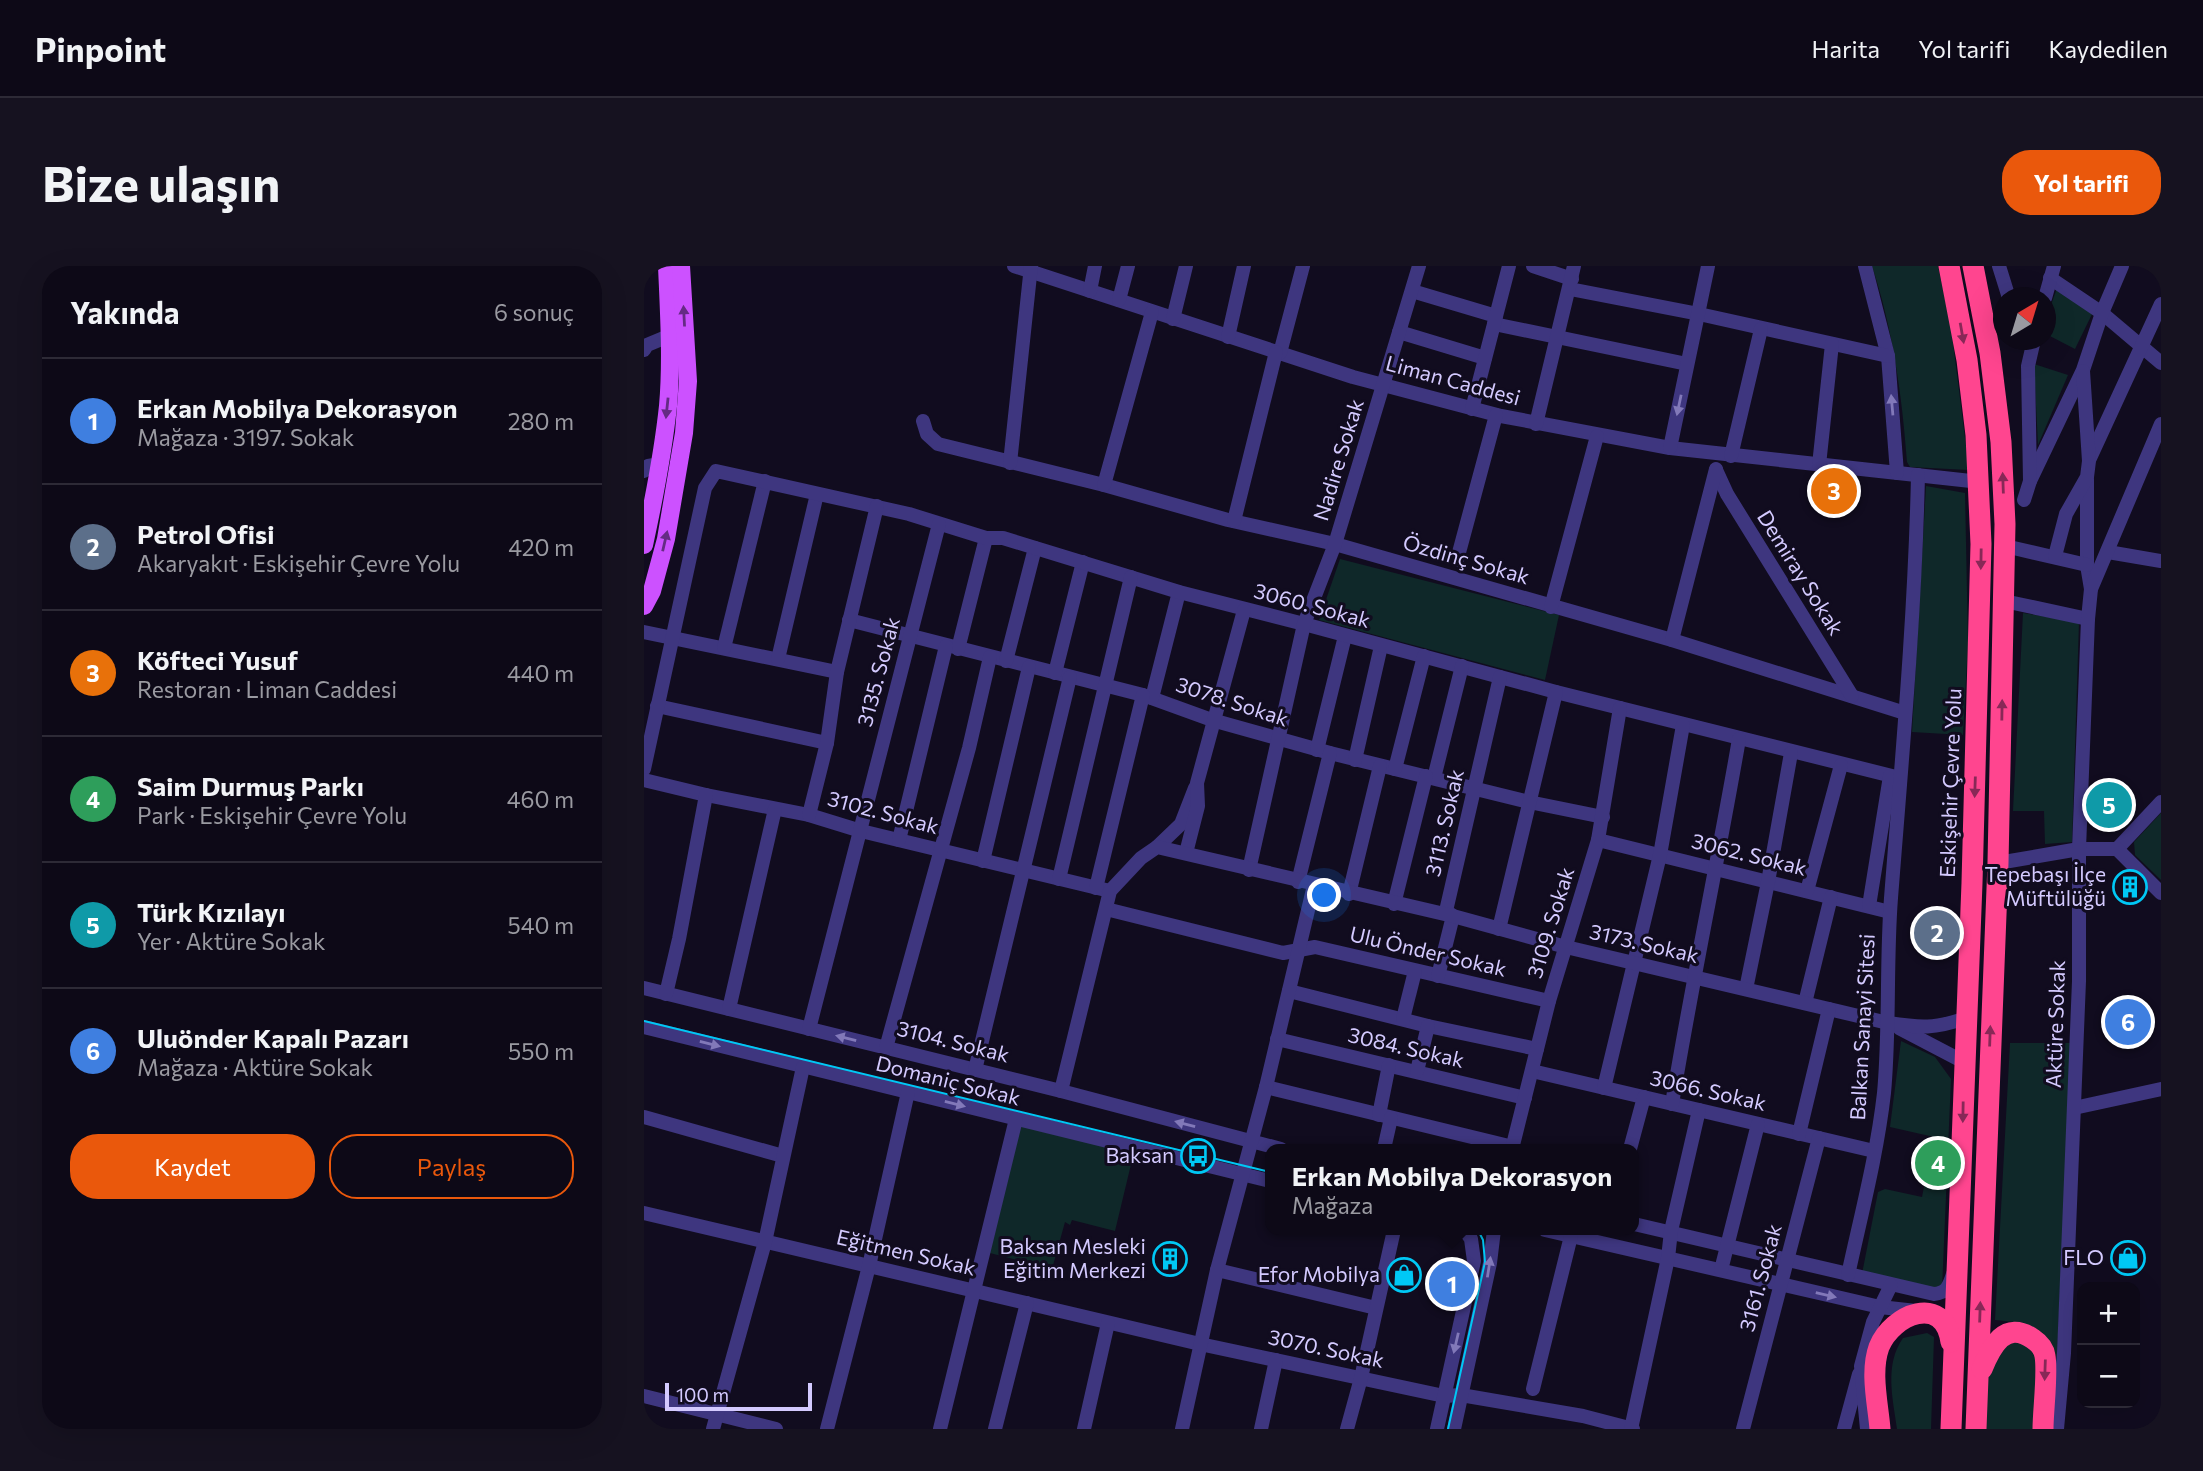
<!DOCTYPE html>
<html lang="tr">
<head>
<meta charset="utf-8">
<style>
  :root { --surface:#0d0917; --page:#161220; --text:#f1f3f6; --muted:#9a9aa1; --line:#2d2a36; --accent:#ea580c }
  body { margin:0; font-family:Commissioner,sans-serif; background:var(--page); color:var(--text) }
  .controls { position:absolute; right:21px; bottom:21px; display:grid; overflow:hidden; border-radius:14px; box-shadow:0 7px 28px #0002 }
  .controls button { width:63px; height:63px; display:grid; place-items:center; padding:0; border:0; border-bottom:2px solid var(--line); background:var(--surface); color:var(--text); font:35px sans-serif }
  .compass { position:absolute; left:1349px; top:21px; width:63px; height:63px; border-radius:50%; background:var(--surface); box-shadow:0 7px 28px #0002; rotate:38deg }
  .scale { position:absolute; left:21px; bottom:18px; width:147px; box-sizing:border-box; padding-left:7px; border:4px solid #d4caff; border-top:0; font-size:19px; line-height:24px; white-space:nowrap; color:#d4caff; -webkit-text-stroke:5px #110c1f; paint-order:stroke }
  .you { position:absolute; left:681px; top:630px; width:24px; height:24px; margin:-18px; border:5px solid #fff; border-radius:50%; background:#1a73e8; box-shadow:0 0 0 10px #1a73e833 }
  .badge { display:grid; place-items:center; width:46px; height:46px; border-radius:50%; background:var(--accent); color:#fff; font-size:23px; font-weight:700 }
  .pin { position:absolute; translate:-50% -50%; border:4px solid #fff; box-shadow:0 2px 7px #0006 }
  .popup { position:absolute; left:621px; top:878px; width:374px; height:91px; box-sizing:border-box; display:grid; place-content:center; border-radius:14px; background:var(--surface); filter:drop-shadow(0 2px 5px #0005); font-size:23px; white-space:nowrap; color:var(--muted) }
  .popup b { font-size:26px; color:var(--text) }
  .popup::after { content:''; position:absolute; left:50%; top:100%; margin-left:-14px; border:14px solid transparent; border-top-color:var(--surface) }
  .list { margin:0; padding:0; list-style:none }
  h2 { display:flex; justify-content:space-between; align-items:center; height:91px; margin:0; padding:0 28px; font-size:30px }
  h2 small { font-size:23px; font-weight:400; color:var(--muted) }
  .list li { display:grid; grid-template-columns:46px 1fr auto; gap:21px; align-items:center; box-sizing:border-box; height:126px; padding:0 28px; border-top:2px solid var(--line) }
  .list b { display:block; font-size:26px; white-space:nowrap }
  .list p { margin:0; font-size:23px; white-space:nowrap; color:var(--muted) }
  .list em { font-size:23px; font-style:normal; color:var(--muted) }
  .actions { display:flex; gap:14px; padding:21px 28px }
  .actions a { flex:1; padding:16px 0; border:2px solid var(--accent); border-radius:28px; text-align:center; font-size:24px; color:var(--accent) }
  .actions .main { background:var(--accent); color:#fff }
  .map { position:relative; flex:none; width:1517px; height:1163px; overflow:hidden; border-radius:28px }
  header { display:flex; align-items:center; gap:42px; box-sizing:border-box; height:98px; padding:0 35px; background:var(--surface); border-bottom:2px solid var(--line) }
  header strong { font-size:33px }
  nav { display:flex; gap:38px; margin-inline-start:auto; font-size:24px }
  .intro { display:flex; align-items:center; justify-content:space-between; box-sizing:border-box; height:168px; padding:0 42px }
  h1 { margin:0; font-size:49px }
  .button { padding:18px 32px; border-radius:28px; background:var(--accent); color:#fff; font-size:24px; font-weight:700 }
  main { display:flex; gap:42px; padding:0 42px }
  aside { flex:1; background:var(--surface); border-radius:28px; box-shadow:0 7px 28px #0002 }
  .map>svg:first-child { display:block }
  .green { fill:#0f2829 }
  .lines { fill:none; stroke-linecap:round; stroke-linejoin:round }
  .minor { stroke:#3e367f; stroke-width:14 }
  .major { stroke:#cc51ff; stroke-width:18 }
  .highway { stroke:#ff458f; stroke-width:21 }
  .tram { stroke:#00c8f5; stroke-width:2 }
  .oneway { fill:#652b84 }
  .oneway2 { fill:#882857 }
  .oneway3 { fill:#8279b9 }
  .labels { text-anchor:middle; stroke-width:6; stroke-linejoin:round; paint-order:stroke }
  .street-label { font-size:21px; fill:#d4caff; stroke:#110c1f }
  .poi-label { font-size:21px; fill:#d4caff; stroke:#110c1f; text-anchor:end }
</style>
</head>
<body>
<header>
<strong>Pinpoint</strong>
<nav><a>Harita</a><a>Yol tarifi</a><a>Kaydedilen</a></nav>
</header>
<div class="intro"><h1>Bize ulaşın</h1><a class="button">Yol tarifi</a></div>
<main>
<aside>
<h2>Yakında<small>6 sonuç</small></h2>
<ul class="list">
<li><span class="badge" style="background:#3f7fe0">1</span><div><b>Erkan Mobilya Dekorasyon</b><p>Mağaza · 3197. Sokak</p></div><em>280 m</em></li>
<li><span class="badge" style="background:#5c6f8a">2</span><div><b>Petrol Ofisi</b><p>Akaryakıt · Eskişehir Çevre Yolu</p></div><em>420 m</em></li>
<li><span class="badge" style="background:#e8710a">3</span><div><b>Köfteci Yusuf</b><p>Restoran · Liman Caddesi</p></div><em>440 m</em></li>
<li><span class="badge" style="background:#2e9e5b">4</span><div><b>Saim Durmuş Parkı</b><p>Park · Eskişehir Çevre Yolu</p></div><em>460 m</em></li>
<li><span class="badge" style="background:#0f9aa8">5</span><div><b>Türk Kızılayı</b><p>Yer · Aktüre Sokak</p></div><em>540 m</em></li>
<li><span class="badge" style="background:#3f7fe0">6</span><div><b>Uluönder Kapalı Pazarı</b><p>Mağaza · Aktüre Sokak</p></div><em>550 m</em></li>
</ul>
<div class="actions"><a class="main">Kaydet</a><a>Paylaş</a></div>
</aside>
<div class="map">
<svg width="1517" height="1163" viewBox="0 0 1517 1163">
  <rect width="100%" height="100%" fill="#110c1f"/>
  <g class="green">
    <path d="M1228,0H1294L1307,61L1325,204L1266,201L1263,196C1258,129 1249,64 1228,0Z"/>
    <path d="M1413,22L1449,46L1431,83L1402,68V53Z"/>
    <path d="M1390,98L1424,109L1394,179Z"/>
    <path d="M1282,220L1321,227L1324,377L1319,469L1268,466Z"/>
    <path d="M696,293L915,349L901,414L675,354Z"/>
    <path d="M1379,347L1435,356L1428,576L1401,578L1400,545H1369Z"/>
    <path d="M1517,547V614L1491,589L1490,576Z"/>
    <path d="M1257,775L1291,791L1307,813L1298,1023L1218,1008L1234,926L1241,923L1278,931L1290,871L1246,861Z"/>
    <path d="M1366,777H1427L1413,1092C1401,1059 1384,1057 1351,1054Z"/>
    <path d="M372,859L445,876L489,890L471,965L428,954L426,959L421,956L408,1003L342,986Z"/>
    <path d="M1283,1067L1290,1071L1287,1163H1253C1249,1133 1240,1099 1259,1072Z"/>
    <path d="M1360,1071L1394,1081L1392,1163H1341L1343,1096Z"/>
  </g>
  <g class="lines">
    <g class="minor">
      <path d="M370,0L709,111L857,150L1026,182L1336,216"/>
      <path d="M889,0L928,13"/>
      <path d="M1221,0L1244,90L1253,207"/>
      <path d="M1355,0L1365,32"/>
      <path d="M1406,12L1458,47L1517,97"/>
      <path d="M926,23L1055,48L1244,90"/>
      <path d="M446,25L451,0"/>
      <path d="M768,25L852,50"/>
      <path d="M1401,32L1410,0"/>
      <path d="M475,34L484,0"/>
      <path d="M529,53L542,0"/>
      <path d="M850,58L1043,98"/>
      <path d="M755,66L841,92"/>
      <path d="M584,71L600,0"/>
      <path d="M0,84L3,79L27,69"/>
      <path d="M636,87L659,0"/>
      <path d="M828,143L865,0"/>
      <path d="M279,155L283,168L294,178L460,219L584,254L691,278L1028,374L1261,447"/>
      <path d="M892,158L930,0"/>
      <path d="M1026,182L1064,0"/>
      <path d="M1087,190L1117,63"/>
      <path d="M1446,192L1517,38"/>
      <path d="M366,197L387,0"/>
      <path d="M1175,199L1188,78"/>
      <path d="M1072,204L1083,228L1208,430"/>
      <path d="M0,205L4,200L16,198"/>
      <path d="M1443,213V299L1447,323"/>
      <path d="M1386,215L1439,104L1458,47L1478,0"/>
      <path d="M460,219L508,46"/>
      <path d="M1380,234L1386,215L1384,100L1390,74"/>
      <path d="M590,255L632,86"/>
      <path d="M1361,280L1443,299"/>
      <path d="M1464,286L1517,295"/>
      <path d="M1411,290L1422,248L1443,211L1445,195L1439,105"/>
      <path d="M813,294L852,149"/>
      <path d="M1360,335L1444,353"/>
      <path d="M907,341L953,170"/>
      <path d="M205,354L499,429L568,454L686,487L885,536L959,551"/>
      <path d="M0,366L193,406"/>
      <path d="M1028,374L1072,203"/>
      <path d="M80,382L121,215"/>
      <path d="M314,383L342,272"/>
      <path d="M134,393L173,228"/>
      <path d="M362,395L391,282"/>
      <path d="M411,407L439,296"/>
      <path d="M508,432L535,326"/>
      <path d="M13,440L183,477"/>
      <path d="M673,484L701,370"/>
      <path d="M711,494L737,380"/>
      <path d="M0,503L61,222L72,205L265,248L342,272H359L535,326L660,358L912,426L1256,512"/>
      <path d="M751,503L780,390"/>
      <path d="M790,512L818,400"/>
      <path d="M0,514L62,529L165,549L217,565L466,625"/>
      <path d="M165,549L183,477L193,406L233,240"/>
      <path d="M255,574L302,380"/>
      <path d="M954,574L1246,646"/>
      <path d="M513,581L537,558L551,522"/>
      <path d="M1473,583L1517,536"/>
      <path d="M542,587L554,540L553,517L600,344"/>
      <path d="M339,595L385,401"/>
      <path d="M1354,597L1435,583H1473L1517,627"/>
      <path d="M605,604L660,358L691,278L775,0"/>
      <path d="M415,613L487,311"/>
      <path d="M654,616L686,487"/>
      <path d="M452,622L499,429"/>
      <path d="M1163,625L1197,499"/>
      <path d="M705,628L736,500"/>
      <path d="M750,638L782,510"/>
      <path d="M1225,640L1246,510"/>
      <path d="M462,643L639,687L671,681L905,735"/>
      <path d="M855,663L912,426"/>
      <path d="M794,710L809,650L802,645L856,411"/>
      <path d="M0,722L417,825L637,883"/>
      <path d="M1102,723L1124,616L1147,487"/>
      <path d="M645,725L784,760L893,783"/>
      <path d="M22,728L35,673L62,529"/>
      <path d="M1161,737L1187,631"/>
      <path d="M85,743L131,543"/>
      <path d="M759,753L771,705"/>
      <path d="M0,761L626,915"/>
      <path d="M1255,762L1320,796"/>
      <path d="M165,763L295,258"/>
      <path d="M633,773L881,832"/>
      <path d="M242,782L325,482L346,391"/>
      <path d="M331,804L426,411"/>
      <path d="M773,805L784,760"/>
      <path d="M888,805L1230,885"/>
      <path d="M622,821L869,881"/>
      <path d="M960,822L1016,589L1039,459"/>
      <path d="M417,825L466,625L497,592L513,581L809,650L922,681L1244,757C1277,762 1290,763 1322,752"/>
      <path d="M1028,838C1048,716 1074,595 1095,473"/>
      <path d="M1430,842L1517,823"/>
      <path d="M735,849L745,799"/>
      <path d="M0,851L139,890"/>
      <path d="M1155,868L1185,743"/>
      <path d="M740,883L747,852"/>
      <path d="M868,883L905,735L954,574L976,442"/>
      <path d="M986,883L1000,831"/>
      <path d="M0,947L556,1078L800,1130L817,1129L939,1150L989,1163"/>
      <path d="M990,958L1290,1028C1303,1027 1305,1020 1309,1008"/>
      <path d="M901,964L1236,1041L1272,1045"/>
      <path d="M573,1004L732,1042"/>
      <path d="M1077,1004L1114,858"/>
      <path d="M1204,1009C1217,949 1233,889 1240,827C1246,762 1242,697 1247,632C1258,491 1271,350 1274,209"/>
      <path d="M889,1123L927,970"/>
      <path d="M0,1130L132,1163"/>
      <path d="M69,1163L121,976L159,801"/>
      <path d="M183,1163L225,1000L264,826"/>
      <path d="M296,1163L372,853"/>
      <path d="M351,1163L383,1037"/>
      <path d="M440,1163L464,1057"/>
      <path d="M538,1163L573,1004L622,821L670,619"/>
      <path d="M617,1163L632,1094"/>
      <path d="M703,1163L717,1112L750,964"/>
      <path d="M793,1163L830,995L827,973L821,964"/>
      <path d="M810,1163L846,997L850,964"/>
      <path d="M987,1163L1024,992L1027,965L1055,844"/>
      <path d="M1099,1163L1175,872"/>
      <path d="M1200,1163L1215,1108"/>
      <path d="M1223,1163L1217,1100L1229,1056L1247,1019"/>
      <path d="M1413,1163L1420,1087L1435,715V583L1444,353L1447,323L1517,158"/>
    </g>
    <g class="major">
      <path d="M0,279C10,233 19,187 24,140C28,94 25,47 23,0"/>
      <path d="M0,340L8,325L22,273L40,167L44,115L37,0"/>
    </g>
    <g class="highway">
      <path d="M1305,0L1323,94L1332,169L1337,278L1328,617L1307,1163"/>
      <path d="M1329,0L1346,87L1357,176L1361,258L1354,597L1332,1163"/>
      <path d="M1338,1103C1347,1081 1361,1053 1389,1073C1395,1077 1400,1083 1401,1090C1404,1107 1399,1145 1399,1163"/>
      <path d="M1236,1163C1234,1138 1226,1106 1235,1081C1248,1048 1300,1027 1307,1076"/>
    </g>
    <g class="tram">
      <path d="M0,755L626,906"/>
      <path d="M804,1163L841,996L839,974L834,964"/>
    </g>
  </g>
  <defs><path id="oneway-solid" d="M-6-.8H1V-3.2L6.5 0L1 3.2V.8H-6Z" transform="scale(1.75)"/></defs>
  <g class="oneway">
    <use href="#oneway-solid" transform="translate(40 50) rotate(-93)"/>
    <use href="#oneway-solid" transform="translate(23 142) rotate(96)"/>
    <use href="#oneway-solid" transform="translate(21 275) rotate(-77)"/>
  </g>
  <g class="oneway2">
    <use href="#oneway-solid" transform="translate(1318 67) rotate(80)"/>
    <use href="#oneway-solid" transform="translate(1359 217) rotate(-92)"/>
    <use href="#oneway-solid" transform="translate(1337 293) rotate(91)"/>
    <use href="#oneway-solid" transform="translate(1358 444) rotate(-89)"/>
    <use href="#oneway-solid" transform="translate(1331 521) rotate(92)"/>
    <use href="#oneway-solid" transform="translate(1346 770) rotate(-88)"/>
    <use href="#oneway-solid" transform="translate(1319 846) rotate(91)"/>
    <use href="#oneway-solid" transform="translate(1336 1046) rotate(-88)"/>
    <use href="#oneway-solid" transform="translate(1401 1104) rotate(92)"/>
  </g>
  <g class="oneway3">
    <use href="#oneway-solid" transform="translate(1035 139) rotate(102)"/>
    <use href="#oneway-solid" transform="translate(1248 139) rotate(-95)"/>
    <use href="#oneway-solid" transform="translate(202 772) rotate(-166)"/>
    <use href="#oneway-solid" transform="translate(66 778) rotate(14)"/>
    <use href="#oneway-solid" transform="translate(311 838) rotate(14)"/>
    <use href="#oneway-solid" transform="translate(541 858) rotate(-165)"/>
    <use href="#oneway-solid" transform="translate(845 1001) rotate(-81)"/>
    <use href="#oneway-solid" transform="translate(1182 1029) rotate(13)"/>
    <use href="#oneway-solid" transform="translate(812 1077) rotate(103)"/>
  </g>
  <defs>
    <g id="building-ring" transform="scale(1.75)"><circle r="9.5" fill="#110c1f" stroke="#00c8f5" stroke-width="1.5"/><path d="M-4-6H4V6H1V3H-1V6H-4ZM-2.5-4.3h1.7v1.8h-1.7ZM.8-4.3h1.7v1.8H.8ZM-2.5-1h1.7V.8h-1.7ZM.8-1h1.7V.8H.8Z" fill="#00c8f5"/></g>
    <g id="bus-ring" transform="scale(1.75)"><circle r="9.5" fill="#110c1f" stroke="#00c8f5" stroke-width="1.5"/><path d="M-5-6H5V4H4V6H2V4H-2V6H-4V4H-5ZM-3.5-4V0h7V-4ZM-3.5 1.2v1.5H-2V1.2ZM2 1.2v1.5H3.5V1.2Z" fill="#00c8f5"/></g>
    <g id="shop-ring" transform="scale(1.75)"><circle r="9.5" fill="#110c1f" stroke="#00c8f5" stroke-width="1.5"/><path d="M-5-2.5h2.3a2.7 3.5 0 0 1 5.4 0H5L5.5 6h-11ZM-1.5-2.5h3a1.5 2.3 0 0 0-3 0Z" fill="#00c8f5"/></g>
  </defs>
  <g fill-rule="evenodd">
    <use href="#building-ring" x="1486" y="621"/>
    <use href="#bus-ring" x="554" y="890"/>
    <use href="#shop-ring" x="1484" y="992"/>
    <use href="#building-ring" x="526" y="993"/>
    <use href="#shop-ring" x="760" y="1009"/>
  </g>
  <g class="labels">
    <g class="street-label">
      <text transform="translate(809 115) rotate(15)" y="7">Liman Caddesi</text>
      <text transform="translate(695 194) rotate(-73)" y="7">Nadire Sokak</text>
      <text transform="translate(822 294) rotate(16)" y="7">Özdinç Sokak</text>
      <text transform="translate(1156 307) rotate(58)" y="7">Demiray Sokak</text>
      <text transform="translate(668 340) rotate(15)" y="7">3060. Sokak</text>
      <text transform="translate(235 406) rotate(-75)" y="7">3135. Sokak</text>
      <text transform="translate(588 436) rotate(18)" y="7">3078. Sokak</text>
      <text transform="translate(1307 517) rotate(-88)" y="7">Eskişehir Çevre Yolu</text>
      <text transform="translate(239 547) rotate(15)" y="7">3102. Sokak</text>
      <text transform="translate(801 557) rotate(-77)" y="7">3113. Sokak</text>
      <text transform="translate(1105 589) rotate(14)" y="7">3062. Sokak</text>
      <text transform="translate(907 657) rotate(-73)" y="7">3109. Sokak</text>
      <text transform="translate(1000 678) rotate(13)" y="7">3173. Sokak</text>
      <text transform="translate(784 686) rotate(13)" y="7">Ulu Önder Sokak</text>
      <text transform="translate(1412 758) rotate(-88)" y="7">Aktüre Sokak</text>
      <text transform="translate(1219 761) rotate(-87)" y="7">Balkan Sanayi Sitesi</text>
      <text transform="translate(309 776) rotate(14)" y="7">3104. Sokak</text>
      <text transform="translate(762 782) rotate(13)" y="7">3084. Sokak</text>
      <text transform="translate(304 815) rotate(14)" y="7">Domaniç Sokak</text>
      <text transform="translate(1064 825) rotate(13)" y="7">3066. Sokak</text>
      <text transform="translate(262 987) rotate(13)" y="7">Eğitmen Sokak</text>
      <text transform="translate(1117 1012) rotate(-75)" y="7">3161. Sokak</text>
      <text transform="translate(682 1083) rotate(12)" y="7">3070. Sokak</text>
    </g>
    <g class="poi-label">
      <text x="1462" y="616">Tepebaşı İlçe<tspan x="1462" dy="24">Müftülüğü</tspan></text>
      <text x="530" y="897">Baksan</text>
      <text x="502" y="988">Baksan Mesleki<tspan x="502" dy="24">Eğitim Merkezi</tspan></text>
      <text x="1460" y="999">FLO</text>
      <text x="736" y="1016">Efor Mobilya</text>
    </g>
  </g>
</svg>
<div class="controls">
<button>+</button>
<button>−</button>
</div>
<svg class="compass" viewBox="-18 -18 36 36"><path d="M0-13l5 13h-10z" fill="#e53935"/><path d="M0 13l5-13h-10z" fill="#9a9aa1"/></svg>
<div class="scale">100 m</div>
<div class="you"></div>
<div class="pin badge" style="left:808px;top:1018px;background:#3f7fe0">1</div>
<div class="popup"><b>Erkan Mobilya Dekorasyon</b>Mağaza</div>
<div class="pin badge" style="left:1293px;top:667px;background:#5c6f8a">2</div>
<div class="pin badge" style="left:1190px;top:225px;background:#e8710a">3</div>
<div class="pin badge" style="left:1294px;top:897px;background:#2e9e5b">4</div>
<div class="pin badge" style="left:1465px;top:539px;background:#0f9aa8">5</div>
<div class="pin badge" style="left:1484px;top:756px;background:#3f7fe0">6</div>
</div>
</main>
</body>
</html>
